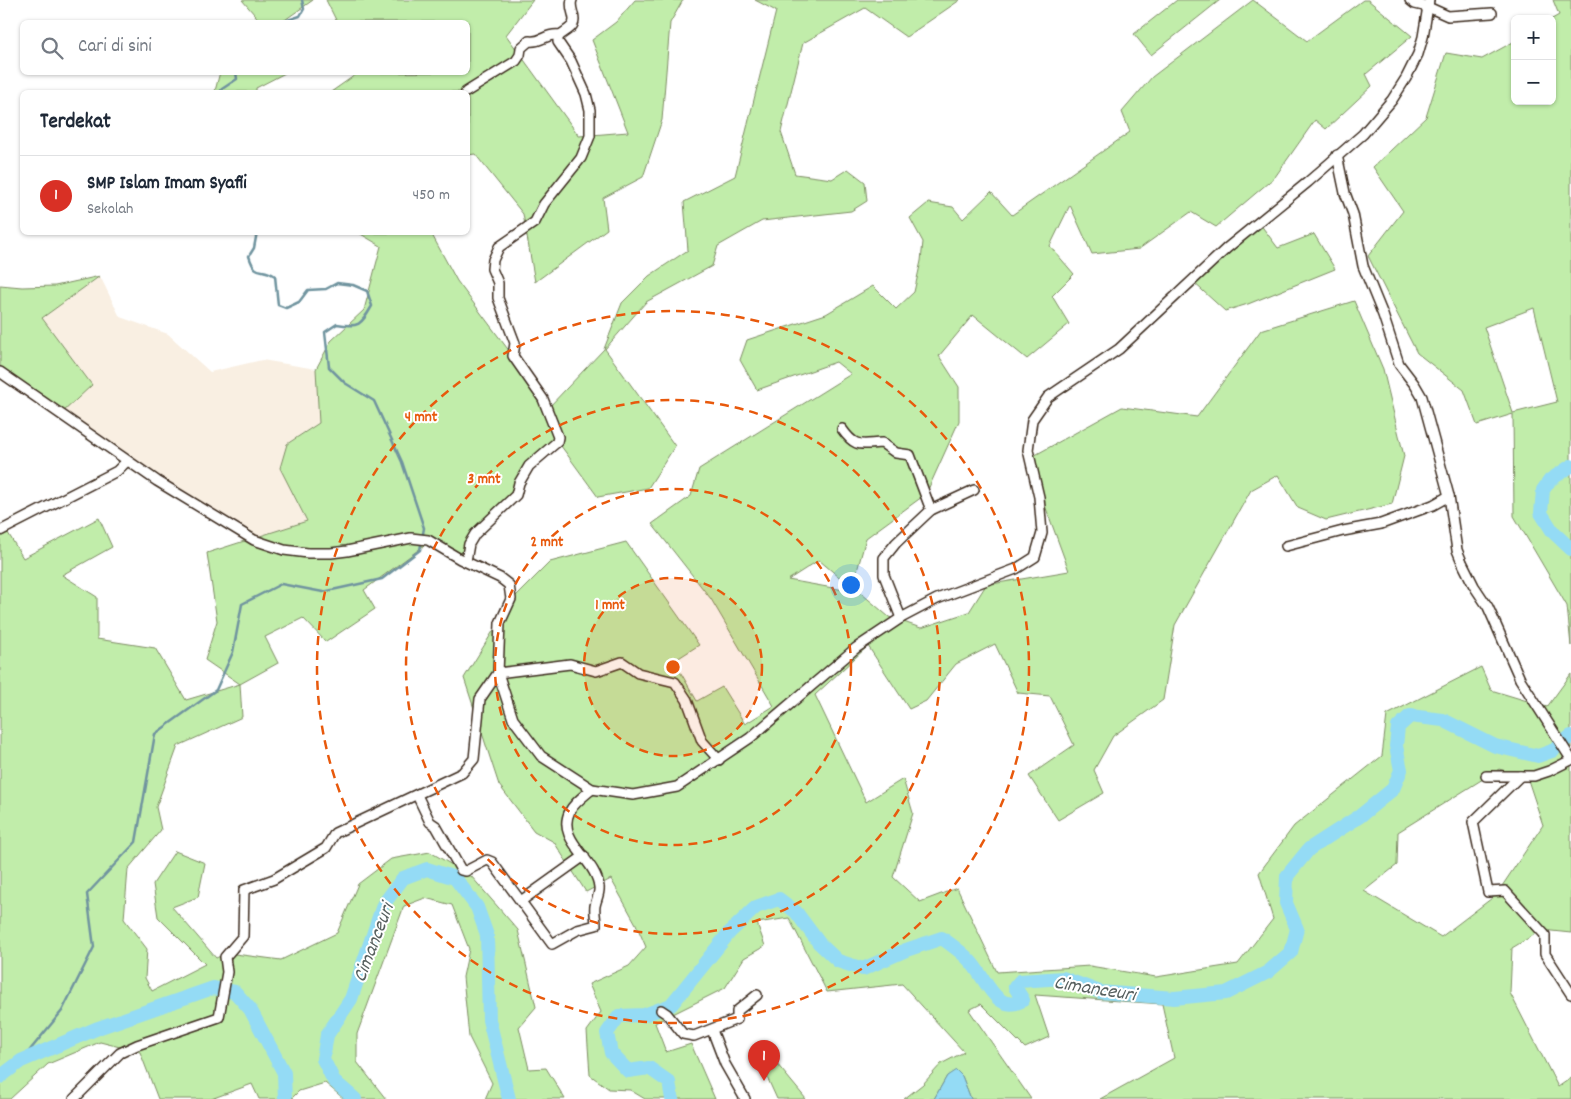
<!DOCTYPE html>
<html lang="id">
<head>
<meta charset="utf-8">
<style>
  :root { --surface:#fff; --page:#f2f2f3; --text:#1f2937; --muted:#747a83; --line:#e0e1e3; --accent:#d93025 }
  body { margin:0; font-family:Dekko,sans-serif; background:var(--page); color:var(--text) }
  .controls { position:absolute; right:15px; top:15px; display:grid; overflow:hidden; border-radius:8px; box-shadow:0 1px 4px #0004 }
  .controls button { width:45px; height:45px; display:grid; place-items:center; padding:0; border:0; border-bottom:1px solid var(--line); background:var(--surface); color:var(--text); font:25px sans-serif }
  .you { position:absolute; left:850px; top:584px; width:18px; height:18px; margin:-12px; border:4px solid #fff; border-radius:50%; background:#1a73e8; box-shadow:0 0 0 8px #1a73e833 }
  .badge { display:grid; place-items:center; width:32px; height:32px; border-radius:50%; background:var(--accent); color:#fff; font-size:16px; font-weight:700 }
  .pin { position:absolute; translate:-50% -41px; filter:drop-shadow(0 1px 2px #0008) }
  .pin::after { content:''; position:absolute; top:26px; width:18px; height:15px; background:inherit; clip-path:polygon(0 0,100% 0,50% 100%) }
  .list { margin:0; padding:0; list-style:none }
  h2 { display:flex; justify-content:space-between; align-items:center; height:65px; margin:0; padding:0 20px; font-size:21px }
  h2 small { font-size:16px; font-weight:400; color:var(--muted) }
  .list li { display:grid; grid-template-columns:32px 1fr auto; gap:15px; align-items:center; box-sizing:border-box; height:80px; padding:0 20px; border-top:1px solid var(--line) }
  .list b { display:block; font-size:19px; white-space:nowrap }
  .list p { margin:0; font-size:16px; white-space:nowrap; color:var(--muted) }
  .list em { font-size:16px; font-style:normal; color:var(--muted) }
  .icon { flex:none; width:28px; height:28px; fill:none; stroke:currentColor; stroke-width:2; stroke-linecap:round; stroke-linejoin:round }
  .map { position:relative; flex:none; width:1571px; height:1099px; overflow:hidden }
  .search { position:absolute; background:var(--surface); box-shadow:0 1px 4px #0004; left:20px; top:20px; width:450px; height:55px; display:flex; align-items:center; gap:12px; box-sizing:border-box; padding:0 18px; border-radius:8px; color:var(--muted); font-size:19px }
  .panel { position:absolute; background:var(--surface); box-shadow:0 1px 4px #0004; left:20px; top:90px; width:450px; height:145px; border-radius:8px }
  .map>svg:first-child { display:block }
  .built { fill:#f9efe2 }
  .green { fill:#c1edaa; stroke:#7e8c64; fill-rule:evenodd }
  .water { fill:#94dbf5; stroke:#70949f }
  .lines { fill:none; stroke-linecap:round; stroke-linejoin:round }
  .stream { stroke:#70949f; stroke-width:2.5 }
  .river { stroke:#94dbf5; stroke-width:14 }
  .minor-casing { stroke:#3b2a1e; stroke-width:12 }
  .minor { stroke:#fff; stroke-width:9 }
  .ring { fill:none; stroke:#e8590c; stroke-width:2.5; stroke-dasharray:9 6 }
  .labels { text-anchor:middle; stroke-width:4; stroke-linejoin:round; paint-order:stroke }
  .water-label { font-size:20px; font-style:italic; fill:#565f5e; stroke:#fff }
  .centre { fill:#e8590c; stroke:#fff; stroke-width:2.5 }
  .ring-label { font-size:15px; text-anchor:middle; font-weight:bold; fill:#e8590c; stroke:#fff; stroke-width:4; stroke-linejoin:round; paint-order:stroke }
</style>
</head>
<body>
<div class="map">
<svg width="1571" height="1099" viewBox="0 0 1571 1099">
  <rect width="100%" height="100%" fill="#fff"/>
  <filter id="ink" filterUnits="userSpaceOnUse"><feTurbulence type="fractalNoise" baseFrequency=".02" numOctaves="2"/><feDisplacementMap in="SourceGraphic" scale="10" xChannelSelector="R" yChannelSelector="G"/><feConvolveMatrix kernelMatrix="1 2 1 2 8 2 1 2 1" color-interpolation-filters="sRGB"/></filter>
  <g filter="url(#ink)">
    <path class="built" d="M100,276L120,317L168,334L210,372L262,360L316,369L319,423L287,444L308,521L247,540L62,413L42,318Z"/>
    <g class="green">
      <path d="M242,0H313L282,22H261Z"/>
      <path d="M326,0H533L506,35L579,136L628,132L592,40L616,22L635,0H683L670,23L662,120L643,177L603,198L607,229L535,282L523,214L475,154L468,155V92H331L358,73L468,72V22H337Z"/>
      <path d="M755,0H960L906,37L865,8L803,43L781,132L795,174L832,179L848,169L865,182L867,201L851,211L762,221L718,246L712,266L646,302L605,349L675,446L648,488L598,497L561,446L527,466L514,501L474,538L468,562L429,542L364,590L375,609L326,642L303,618L265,637L278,663L240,684L242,717L178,746L156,807L161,830L128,869L124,919L147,949L145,978L152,991L205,964L158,917L153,884L175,851L205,863L198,897L172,907L216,958L227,953L281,960L337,933L358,884L391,859L430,852L471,876L518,930L536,1007L519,1027L529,1069L546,1068L565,1099H485L492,1083L469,1037L463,977L469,949L452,905L425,898L404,906L357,1034V1062L386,1099H344L325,1083L299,1091L291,1099H259L252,1084L211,1099H158L140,1052L100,1042L48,1064L10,1099H0V537L8,533L23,558L99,518L112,547L62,575L97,597V639L155,648L186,700L240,684L205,660L217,621L207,553L307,521L280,468L287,444L319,423L316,369L331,341L364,310L381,246L359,233H431L457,281L510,352L548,408L604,349L622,303L649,276L688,250L684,202L735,176L776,11Z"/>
      <path d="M1177,0H1220L1151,55L1134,34Z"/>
      <path d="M1253,0L1307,41L1363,0H1368L1412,36L1366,74L1372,86L1326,129L1315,120L1275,177L1216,227L1191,212L1139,249L1092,254L1070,205L1050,246L1074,274L1052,296L1069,324L1027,359L973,315L939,356L959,387V421L926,494L866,538L857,571L839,577L819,560L788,580L861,593L889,617L921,628L969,612L986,585L1069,571L1028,459L1122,407L1197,417L1261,330L1354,301L1383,369L1404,456L1392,504L1326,520L1298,508L1278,475L1251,490L1175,625L1163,700L1113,736L1094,770L1104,793L1058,820L1029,776L1074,745L1050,696L1018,693L995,644L956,664L926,701L909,709L868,646L815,695L866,802L903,779L913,813L893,877L920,902L957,888L997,972L1090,966L1156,977L1238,964L1273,919L1259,873L1294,826L1382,756L1387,715L1481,667L1491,690L1547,707L1571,674V933L1542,930L1512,948L1510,993L1558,1087L1571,1078V1099H1100L1174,1058L1162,1004L1035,995L1049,1037L1025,1048L981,1004L969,1010L1031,1099H971L962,1076H947L934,1099H904L923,1084L941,1064L964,1052L902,984L827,992L789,918L757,923L765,946L744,958L725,988L655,1023L666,1052L691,1044L715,1099H645L630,1090L609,1089L590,1075L587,1031L601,1012L589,984L629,966L646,947L636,924L611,879L586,892L554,842L534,831L499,785L464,678L513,599L550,562L626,542L699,645L674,661L697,701L722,687L745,724L774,706L711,599L652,524L691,496L699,469L851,374L836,362L757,390L740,360L747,340L826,314L873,286L896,309L914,292L921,261L923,242L910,218L928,203L953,207L963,219L991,192L1012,215L1130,132L1122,112L1152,77ZM1499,769L1527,777L1543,825L1496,895L1441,937L1364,891L1397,865L1398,832Z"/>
      <path d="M1553,0H1571V646L1567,606L1514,516L1513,414L1477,425L1464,390L1417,353L1368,256L1403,211L1373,167L1426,117L1446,53L1482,59L1515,41V101H1552V19L1559,15ZM1534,308L1557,402L1513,413L1484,327Z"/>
      <path d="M220,72H285V73L256,88V92H216L215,91Z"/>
      <path d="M1260,224L1278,248L1314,234L1335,269L1248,304L1225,311L1192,281Z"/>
      <path d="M100,276L42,318L92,385L62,413L0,373V285L22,287L55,286Z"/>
      <path d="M757,1055L777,1064L806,1099H777Z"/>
    </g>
    <path class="water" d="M956,1070L962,1076L971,1099H934L947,1076Z"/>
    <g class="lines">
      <g class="stream">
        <path d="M282,22L300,16L304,9L302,0"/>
        <path d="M220,92L222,89L237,79L236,72"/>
        <path d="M21,1061L62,1011L94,947L87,894L136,842L155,734L216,690L233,652L242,604L281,584L323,592L382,579L420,550L424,528L402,462L374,401L345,383L329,367L325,332L337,324C359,328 361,325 372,306L367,291L353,285L337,283L326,289L308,290L299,302L286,308L278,305L275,276C261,266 256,278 249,256L254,248L257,232"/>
      </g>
      <g class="river">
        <path d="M1571,466L1550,480L1543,490L1541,513L1553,532L1571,549"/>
        <path d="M0,1077L21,1061L98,1028L213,988L235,992L250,1009L284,1073L285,1099"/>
        <path d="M355,1099L334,1081L323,1059L327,1035L351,999L383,905L403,878L427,869L455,878L477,907L487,935L489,1020L509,1099"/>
        <path d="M672,1099L669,1082L649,1068L628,1071L611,1053L607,1033L619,1016L644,1015L671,1005L729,933L756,907L779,899L796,912L819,943L838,961L863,969L906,950L942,938C951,945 962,952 970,961C985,976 996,1016 1023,1000L1015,987L1020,981L1063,978L1100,992L1174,998L1226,993L1268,972L1291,952L1297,929L1286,903L1287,876L1309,849L1360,816L1393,789L1401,770L1396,746L1398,727L1410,716L1443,720L1495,746L1538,756L1552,751L1571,736"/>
      </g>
      <g class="minor-casing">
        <g id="minor">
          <path d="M1410,0L1415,4L1428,7L1448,16L1492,13"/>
          <path d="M466,92L516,61L520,55L521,48L529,41C543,43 544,33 560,35"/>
          <path d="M1337,155L1345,193L1353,214L1363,266L1383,315L1399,364L1415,385L1422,397L1449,496L1457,550L1462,562L1474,586L1488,607L1520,679L1571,759"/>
          <path d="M0,372L157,481L254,540L284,550L308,553H331L347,551L411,538L428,540L460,559L500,578L509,585L511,599L500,623L498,673L513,719L541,756L592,789L633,795L677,787L750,738L856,648L901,618L937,599L1016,569L1035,557L1042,533L1039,497L1028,450L1032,420L1048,397L1119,349L1227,248L1308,182L1363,134L1392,100L1406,78L1418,54L1423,37L1429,0"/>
          <path d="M842,429C856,449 861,444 882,443L896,453L910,455L931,510"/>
          <path d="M0,531L117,471L127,461"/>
          <path d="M1286,546L1343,531L1381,524L1433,505L1449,496"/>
          <path d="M466,561L469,544L475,534L516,495L519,483L529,466L557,442L558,437L543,399L513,356L515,343L498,298V283L492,269L493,260L499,247L535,222L544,204L581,158L590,136V110L586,94L571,61L558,42V37C562,33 567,31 571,27C579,19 568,9 572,0"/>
          <path d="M901,618L884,575V558L896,543L931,510L974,490"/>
          <path d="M1486,776H1534L1549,771L1571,760"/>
          <path d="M1520,776L1473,822L1488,892L1505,891L1545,935V954L1571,994"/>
          <path d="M417,795L430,822L436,826L461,870L466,871L487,860L492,862L552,944L577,930L596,925C596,919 594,912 595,906C596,900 600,893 599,887C597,860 555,840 570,811C574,803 585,795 592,789"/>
          <path d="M521,901L584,856"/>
          <path d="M661,1010L667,1014L683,1034L694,1036L737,1019V1011L757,995"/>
          <path d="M712,1030L725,1064L745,1099"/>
          <path d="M74,1099L120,1053L137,1045L219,1017L227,972L225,957L243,936L244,890L274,879L326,848L335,833L462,773L474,759L480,699L498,673L570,664L596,671L622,662L638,673L675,682L687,700L702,741L719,760"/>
        </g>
      </g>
      <use href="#minor" class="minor"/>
    </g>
  </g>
  <circle cx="673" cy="667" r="89" fill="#e8590c" fill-opacity=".12"/>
  <g class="ring">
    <circle cx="673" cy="667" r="89"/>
    <circle cx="673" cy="667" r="178"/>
    <circle cx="673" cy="667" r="267"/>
    <circle cx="673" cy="667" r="356"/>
  </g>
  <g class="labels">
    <g class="water-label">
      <text transform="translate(372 942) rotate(-69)" y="7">Cimanceuri</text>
      <text transform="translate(1095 987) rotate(9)" y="7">Cimanceuri</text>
    </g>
  </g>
  <circle cx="673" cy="667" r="8" class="centre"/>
  <g class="ring-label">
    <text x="421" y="421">4 mnt</text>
    <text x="484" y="483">3 mnt</text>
    <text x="547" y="546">2 mnt</text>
    <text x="610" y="609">1 mnt</text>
  </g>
</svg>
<div class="controls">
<button>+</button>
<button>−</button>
</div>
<div class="you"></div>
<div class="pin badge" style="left:764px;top:1081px">1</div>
<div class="search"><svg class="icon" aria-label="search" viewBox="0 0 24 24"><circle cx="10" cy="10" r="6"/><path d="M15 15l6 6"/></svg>Cari di sini</div>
<section class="panel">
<h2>Terdekat<small></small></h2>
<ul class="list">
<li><span class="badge">1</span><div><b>SMP Islam Imam Syafii</b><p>Sekolah</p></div><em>450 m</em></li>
</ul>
</section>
</div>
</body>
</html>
